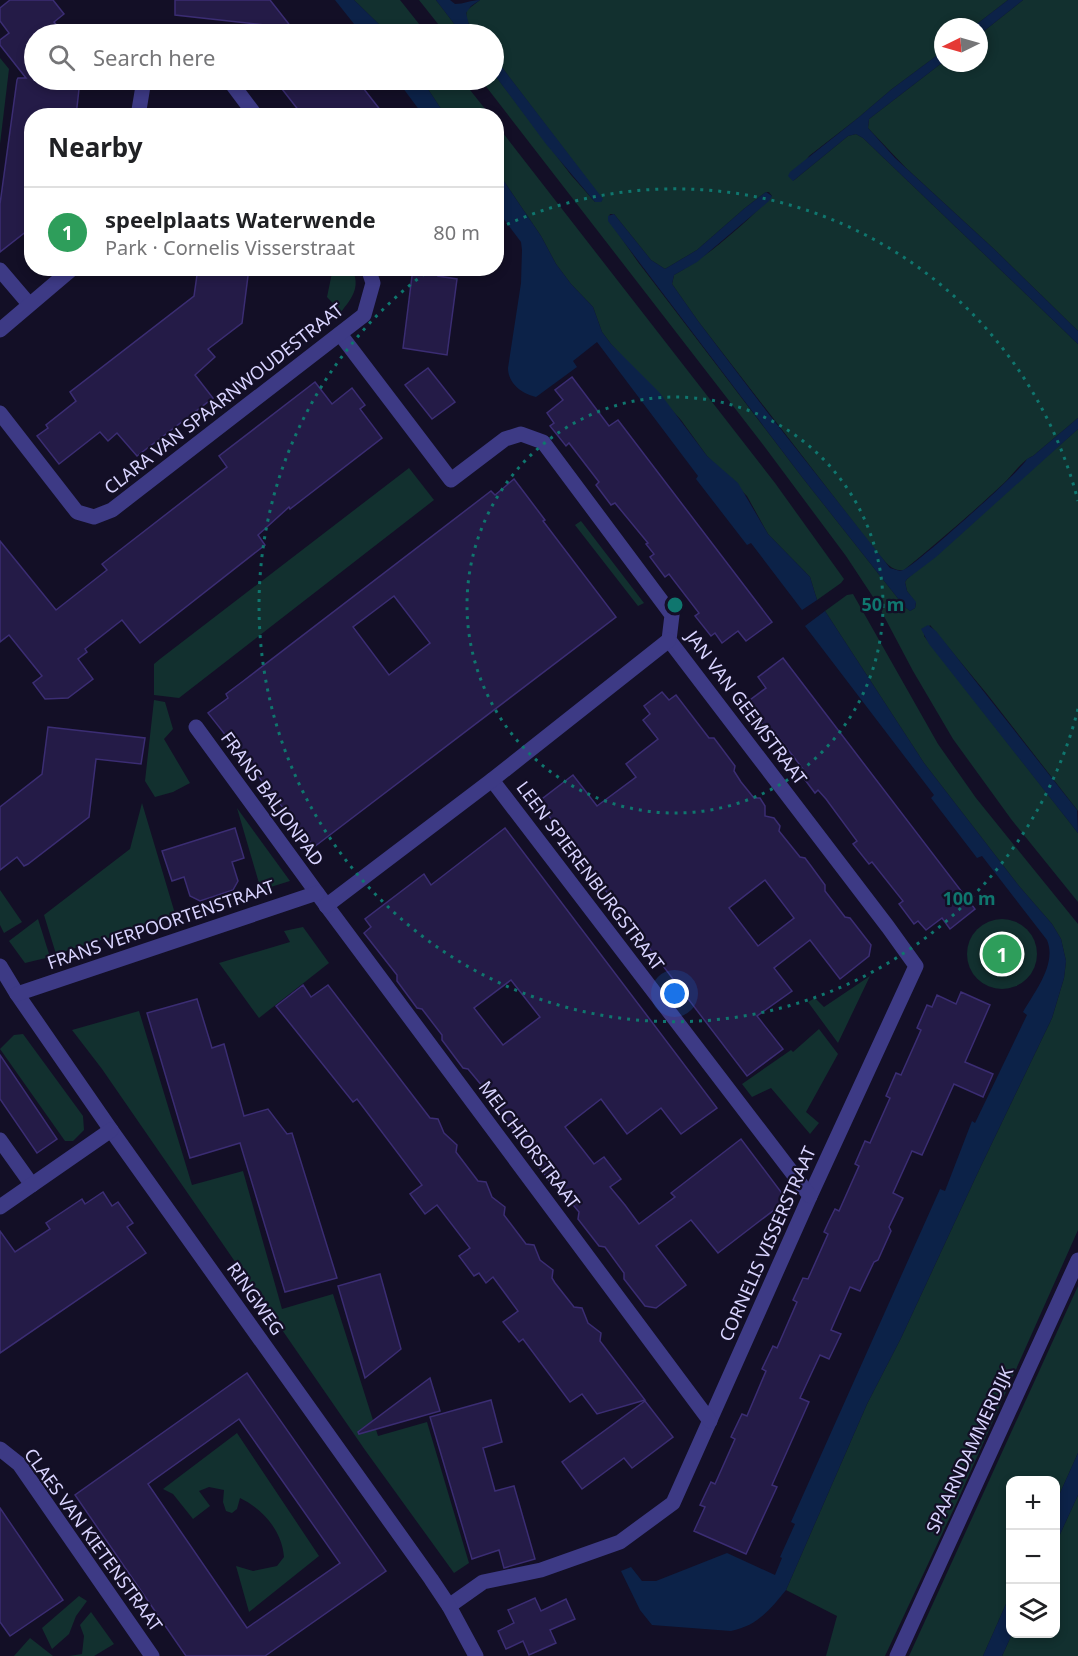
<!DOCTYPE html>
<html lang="en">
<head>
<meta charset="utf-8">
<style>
  :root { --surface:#fff; --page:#f6f6f6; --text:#202124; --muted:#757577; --line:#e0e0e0; --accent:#0f766e }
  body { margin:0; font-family:"Noto Sans",sans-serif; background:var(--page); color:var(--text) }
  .controls { position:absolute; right:18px; bottom:18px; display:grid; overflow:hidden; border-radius:12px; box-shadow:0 3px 9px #0003 }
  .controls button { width:54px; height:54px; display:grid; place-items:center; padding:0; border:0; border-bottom:2px solid var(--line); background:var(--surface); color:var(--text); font:30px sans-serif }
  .compass { position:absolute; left:934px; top:18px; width:54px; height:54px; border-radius:50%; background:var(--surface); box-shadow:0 3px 9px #0003; rotate:265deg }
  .you { position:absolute; left:675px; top:994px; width:21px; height:21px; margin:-15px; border:4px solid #fff; border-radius:50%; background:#1a73e8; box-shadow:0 0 0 9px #1a73e833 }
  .badge { display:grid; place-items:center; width:39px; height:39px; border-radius:50%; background:var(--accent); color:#fff; font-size:20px; font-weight:700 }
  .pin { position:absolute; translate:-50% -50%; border:3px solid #fff; box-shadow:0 2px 6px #0006 }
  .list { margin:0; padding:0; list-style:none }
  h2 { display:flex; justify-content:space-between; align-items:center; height:78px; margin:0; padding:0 24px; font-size:26px }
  h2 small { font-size:20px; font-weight:400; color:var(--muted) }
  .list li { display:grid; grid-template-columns:39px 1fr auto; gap:18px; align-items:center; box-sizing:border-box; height:90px; padding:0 24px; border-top:2px solid var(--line) }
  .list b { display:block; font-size:22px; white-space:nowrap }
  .list p { margin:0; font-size:20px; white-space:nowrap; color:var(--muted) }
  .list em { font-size:20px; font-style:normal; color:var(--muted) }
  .icon { flex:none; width:33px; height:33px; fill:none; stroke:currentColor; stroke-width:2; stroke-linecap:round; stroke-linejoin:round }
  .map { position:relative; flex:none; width:1078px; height:1656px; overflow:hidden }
  .search { position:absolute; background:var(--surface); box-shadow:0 3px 9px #0003; left:24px; top:24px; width:480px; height:66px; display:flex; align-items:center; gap:15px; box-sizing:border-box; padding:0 21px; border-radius:33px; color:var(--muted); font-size:22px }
  .panel { position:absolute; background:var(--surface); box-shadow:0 3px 9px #0003; left:24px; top:108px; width:480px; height:168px; border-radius:24px }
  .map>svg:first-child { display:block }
  .green { fill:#12302f }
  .water { fill:#0c2248 }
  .building { fill:#241b47; stroke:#3b2d73; stroke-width:1.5; fill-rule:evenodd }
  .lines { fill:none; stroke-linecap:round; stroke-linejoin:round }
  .minor { stroke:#3d3a85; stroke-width:15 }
  .ring { fill:none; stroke:#0f766e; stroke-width:3; stroke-dasharray:3 6 }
  .labels { text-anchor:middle; stroke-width:4.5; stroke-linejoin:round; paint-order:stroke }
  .street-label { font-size:18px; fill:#d9d4ff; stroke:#130f26 }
  .centre { fill:#0f766e; stroke:#130f26; stroke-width:3 }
  .ring-label { font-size:18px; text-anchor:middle; font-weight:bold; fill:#0f766e; stroke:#130f26; stroke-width:4.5; stroke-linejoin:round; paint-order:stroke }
</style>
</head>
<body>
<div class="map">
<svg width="1078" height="1656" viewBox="0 0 1078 1656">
  <rect width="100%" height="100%" fill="#130f26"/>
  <g class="green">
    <path d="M354,0H400L427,34H389Z"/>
    <path d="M419,0H436L462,34H446Z"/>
    <path d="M480,0H1008L973,27H943V51L892,89L858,118L809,156L793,181L848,136L856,134L863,138L1078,344V418L1033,456C1022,460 1012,476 1003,484C971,514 938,542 904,570C890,572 884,559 875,550L698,321L672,284L674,275C710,255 743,225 772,196L769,192H766L745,208L697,250L665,269L651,260L614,214H610L608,219L638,262L802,477L904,606L910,611L915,608L916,603L907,591L905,582L907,579L1078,429V811L987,694L930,625L924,636L1078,833V902L1011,819L953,739L913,671L877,603L846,556L761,442L481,80H494V74L571,175L595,202H601L602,199L494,57V34H476C471,27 464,20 467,10Z"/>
    <path d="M1023,0H1078V331L995,250L906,168L868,128L869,119L943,62L979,63V35Z"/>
    <path d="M0,58L9,69L0,144Z"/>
    <path d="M422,80H462L490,115H445Z"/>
    <path d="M496,124L775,483L844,579L841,583L817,600L810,577L768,534L747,496L707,456L681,420L611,344L602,332L593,307L571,284L556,264L541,236L497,171Z"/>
    <path d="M333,268L352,269C361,287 352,298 341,312L327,297Z"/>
    <path d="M409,468L434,500L179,698L154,695V664L160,659Z"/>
    <path d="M581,521L644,603L638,606L575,525Z"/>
    <path d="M853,594L938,744L976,798L1078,924V1230L957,1502L885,1656H826L837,1616L786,1590L867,1404L901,1338L979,1170L1052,1018L1064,978L1066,961L1061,939L1052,924L1019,886L924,763L825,611L847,595Z"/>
    <path d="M154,700L165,702L173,729L164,739L190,783L173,792L155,797L145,781Z"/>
    <path d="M142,803L176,917L56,954L44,915L130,849Z"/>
    <path d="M237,808L290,881L261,890Z"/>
    <path d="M0,890L22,922L4,933L0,925Z"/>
    <path d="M38,919L50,957L25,963L9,941Z"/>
    <circle cx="1002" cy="954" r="35"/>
    <path d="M303,927L329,963L259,1018L219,963L290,942L284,931Z"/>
    <path d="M870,976L838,1043L808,1002L815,998L824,1007Z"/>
    <path d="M139,1011L192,1185L243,1171L282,1309L333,1294L378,1436L427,1422L469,1563L454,1573L365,1450L102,1069L72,1030Z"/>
    <path d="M819,1029L838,1054L806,1112L819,1123L810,1134L771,1088L752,1097L742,1084L791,1050L793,1052Z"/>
    <path d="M23,1034L83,1116L84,1130L73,1141H65L0,1049L14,1035Z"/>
    <path d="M1078,1286V1453L1056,1502V1480H1010V1595L983,1656H909Z"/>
    <path d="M237,1433L319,1556L249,1612L236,1566L253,1571L277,1566L284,1557C282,1531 263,1509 240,1498L237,1509L232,1513L226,1511L223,1502L224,1490L209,1487L199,1491L210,1506L193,1519L173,1494L163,1489Z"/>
    <path d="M1078,1495V1656H1002L1012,1634H1056V1543Z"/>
    <path d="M79,1596L87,1601L76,1616L69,1634L52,1649L42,1628Z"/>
    <path d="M91,1612L114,1644L94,1656H69L82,1654L84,1636L80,1625Z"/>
    <path d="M30,1638L53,1656H14Z"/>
  </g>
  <g class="water">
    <path d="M335,0H354L389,34H362Z"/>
    <path d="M436,0H450L455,4C464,4 471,0 480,0L471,6L466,13L469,25L476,34H462Z"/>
    <path d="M1008,0H1023L979,35V27H973Z"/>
    <path d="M943,51V62L869,119L868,128L895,158L995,250L1078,331V344L863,138L856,134L848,136L793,181L788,176L790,172L858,118L892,89Z"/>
    <path d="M494,57L603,199L601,202H595L546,144L494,74Z"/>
    <path d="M397,80H422L445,115H423Z"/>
    <path d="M497,171L541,236L556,264L571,284L593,307L602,332L611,344L659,392L707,456L738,483L768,534L810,577L817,600L802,610L751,543L747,545L696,479L698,476L597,342L573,361L577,367L536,397C523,394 508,384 508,368L521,283L522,250L521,242L497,210Z"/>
    <path d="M766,192L772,196L769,201L697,262L674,275L672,284L698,321L768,413L890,568C894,569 899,572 903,570C916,565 1022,470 1027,459L1033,456L1078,418V429L936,557L907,579L905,582L907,591L916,602L915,608L910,611L904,606L802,477L608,221V216L614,214L651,260L665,269L697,250L745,208Z"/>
    <path d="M825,611L924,763L1019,886L1052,924L1061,939L1066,961L1064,978L1052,1018L979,1170L901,1338L867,1404L786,1590C770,1610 757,1626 731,1631L652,1625L640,1610L621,1571L631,1567L642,1581H656L727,1553L775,1575L782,1558L780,1557L795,1524L791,1522L940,1189L945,1191L972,1121L975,1123L1027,1015L1023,1012C1035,991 1057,964 1047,940L982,856L977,858L931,798L934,795L805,626Z"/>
    <path d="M928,625L936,631L1077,810L1078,833L929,644L921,629Z"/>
    <path d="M1078,1453V1495L1056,1543V1502Z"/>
    <path d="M1010,1595L1012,1634L1002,1656H983Z"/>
  </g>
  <g class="building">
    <path d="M10,0H53L64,14L54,22L64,34H34V80H80L76,116H32V227L0,252V204L17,80L18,78H26L0,45V40L9,33L0,21V8Z"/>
    <path d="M175,0H270L292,28L175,15Z"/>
    <path d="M275,80H327L360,84L385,116H303Z"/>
    <path d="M198,268H249L242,323L208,349L215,357L195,375L213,398L137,456L117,433L108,441L100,432L59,464L37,436L48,428L46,425L76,401L70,392L194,296Z"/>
    <path d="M413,268H439L438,276L457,279L447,355L403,348Z"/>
    <path d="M428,368L455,402L432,419L405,385Z"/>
    <path d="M572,377L609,426L618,420L772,622L746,641L738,631L722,643L715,633L711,636L695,616L699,613L669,574L665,577L650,557L654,554L646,544L648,543L615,503L611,505L596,485L599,482L569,443L566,446L550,426L554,423L547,413L563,400L555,390Z"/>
    <path d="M315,382L332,404L352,388L365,405L360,409L382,438L290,509L289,507L258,535L265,545L140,643L122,620L85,649L87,652L78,659L93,679L68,698L45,699L33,683L42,676L9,635L0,642V541L56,610L107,570L102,564L227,467L219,456Z"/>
    <path d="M514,479L545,520L543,521L616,617L314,847L208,713L228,698L226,694L242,682L491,491L495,495ZM394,596L430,643L389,675L353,627Z"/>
    <path d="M783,658L975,909L950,929L942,918L926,930L918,921L914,924L899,904L903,901L872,862L869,864L853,844L857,841L826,799L818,790L815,793L799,772L803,769L773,730L769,733L754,713L758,710L750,700L766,688L758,677Z"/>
    <path d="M662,692L669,700L676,695L709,738H714L735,766L734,771L741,782L754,798H760L765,806V816L774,818L780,826L779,831L800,857L805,858L811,866L825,885V891L845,917L850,918L871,945L869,956L840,979L810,940L774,968L792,991L757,1016L783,1049L747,1076L538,802L573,775L597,806L636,777L626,764L658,739L643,720L650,714L644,706ZM765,880L794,918L758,946L729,908Z"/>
    <path d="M48,727L145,738L141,764L96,759L89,817L28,864L24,866L17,857L0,870V807L42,774Z"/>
    <path d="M235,828L244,858L232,862L238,881L233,890L200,901L190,896L184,877L172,881L162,851Z"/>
    <path d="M505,828L717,1108L681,1134L661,1108L627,1134L601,1099L565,1127L594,1164L604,1157L621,1179L610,1187L625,1205L639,1224L675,1197L671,1193L741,1139L787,1200L718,1253L691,1220L656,1246L686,1285L656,1308L645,1306L624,1279V1273L605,1247L599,1246L578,1219L579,1212L559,1188L554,1187L533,1159V1154L513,1128L508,1127L487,1100L488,1093L468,1069L463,1068L442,1040V1035L422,1009L417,1008L397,981V975L364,933L371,927L365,919L424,874L431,885ZM511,980L540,1017L503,1045L474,1008Z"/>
    <path d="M303,985L311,997L328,985L430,1118L438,1119L444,1133L457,1145L456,1152L478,1181L486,1182L492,1197L505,1207L504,1215L526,1244L534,1245L540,1260L553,1270L552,1278L555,1283L574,1307L582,1308L588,1323L601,1333L600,1341L645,1400L597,1414L582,1394L570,1402L523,1339L519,1342L503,1322L518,1311L493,1277L486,1283L479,1273L474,1276L459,1256L470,1248L437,1205L425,1214L410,1194L422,1185L357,1099L353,1102L276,1006Z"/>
    <path d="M961,992L990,1005L965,1062L993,1074L983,1097L954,1084L922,1155L912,1151L893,1193L903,1198L889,1227L891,1231L878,1260L874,1262L860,1291L850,1287L831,1330L841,1334L829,1359L820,1355L800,1398L809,1402L772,1485L777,1487L746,1554L694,1531L705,1507L700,1505L711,1482L715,1484L735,1439L731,1437L742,1414L747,1416L766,1371L762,1369L773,1346L777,1348L797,1302L793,1300L803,1278L808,1279L828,1234L824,1232L829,1221L835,1209L839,1211L859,1166L855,1164L865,1141L870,1143L890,1098L886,1096L896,1073L901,1075L921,1030L917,1028L927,1005L932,1007L937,995L956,1004Z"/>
    <path d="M197,999L212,1048L224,1044L244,1116L268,1109L287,1134L292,1133L337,1278L285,1292L240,1143L190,1158L147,1013Z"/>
    <path d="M0,1055L57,1139L37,1153L0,1099Z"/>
    <path d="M103,1192L112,1206L118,1202L133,1223L127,1227L146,1253L0,1353V1231L15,1252L50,1229L46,1223L82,1199L85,1204Z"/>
    <path d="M380,1274L401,1349L365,1378L338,1286Z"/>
    <path d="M247,1373L386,1571L265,1656H186L75,1495ZM239,1419L340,1563L247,1628L148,1484Z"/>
    <path d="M430,1378L440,1411L359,1434L358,1432Z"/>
    <path d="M491,1400L502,1442L483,1448L495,1491L514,1486L535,1559L504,1568L499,1550L472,1559L430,1417Z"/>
    <path d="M645,1401L673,1437L632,1468L624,1458L582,1489L562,1462Z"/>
    <path d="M0,1508L63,1600L10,1636L0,1622Z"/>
    <path d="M535,1598L541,1611L566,1599L575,1619L550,1630L556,1643L529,1655L523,1641L506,1649L498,1631L514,1623L508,1610Z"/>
  </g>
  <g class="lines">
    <g class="minor">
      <path d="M229,80L256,116"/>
      <path d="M138,116L144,80"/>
      <path d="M0,270L29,304"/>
      <path d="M0,330L73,268"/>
      <path d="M340,334L451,480L505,439L521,434L543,442L672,615L669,640L888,927L916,966L810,1196L673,1503L620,1542L541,1570L483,1582L449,1606"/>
      <path d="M0,413L77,512L94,517L112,510L364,315L373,283L368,268"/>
      <path d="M196,727L317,893L710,1421"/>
      <path d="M492,780L810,1196"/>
      <path d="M326,906L492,780L669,640"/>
      <path d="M0,966L17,994L111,1130L431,1579L449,1606L476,1656"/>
      <path d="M17,994L317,893"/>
      <path d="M0,1140L32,1185"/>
      <path d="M0,1207L111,1130"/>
      <path d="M0,1449L19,1464L152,1656"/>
      <path d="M897,1656L1078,1260"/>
    </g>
  </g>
  <g class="ring">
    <circle cx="675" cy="605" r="208"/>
    <path d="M1078 709A416 416 0 1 1 428 271M499 228A416 416 0 0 1 1078 501"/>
  </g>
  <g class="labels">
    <g class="street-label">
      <text transform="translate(224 399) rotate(-38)" y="6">CLARA VAN SPAARNWOUDESTRAAT</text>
      <text transform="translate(746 708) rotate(53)" y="6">JAN VAN GEEMSTRAAT</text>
      <text transform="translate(272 799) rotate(54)" y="6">FRANS BALJONPAD</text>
      <text transform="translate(590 876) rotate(53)" y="6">LEEN SPIERENBURGSTRAAT</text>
      <text transform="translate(161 925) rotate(-19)" y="6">FRANS VERPOORTENSTRAAT</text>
      <text transform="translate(529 1145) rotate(53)" y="6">MELCHIORSTRAAT</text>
      <text transform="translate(768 1244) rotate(-66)" y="6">CORNELIS VISSERSTRAAT</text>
      <text transform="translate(255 1299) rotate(55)" y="6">RINGWEG</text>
      <text transform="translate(970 1450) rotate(-65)" y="6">SPAARNDAMMERDIJK</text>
      <text transform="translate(93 1540) rotate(54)" y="6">CLAES VAN KIETENSTRAAT</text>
    </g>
  </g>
  <circle cx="675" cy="605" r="9" class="centre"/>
  <g class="ring-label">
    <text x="883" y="611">50 m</text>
    <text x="969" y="905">100 m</text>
  </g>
</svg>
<div class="controls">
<button>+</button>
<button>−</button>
<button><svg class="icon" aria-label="layers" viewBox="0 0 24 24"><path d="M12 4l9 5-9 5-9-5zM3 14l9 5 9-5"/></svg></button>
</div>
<svg class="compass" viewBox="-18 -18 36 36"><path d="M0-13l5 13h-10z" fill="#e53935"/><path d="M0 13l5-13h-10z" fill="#757577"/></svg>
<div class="you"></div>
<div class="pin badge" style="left:1002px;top:954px;background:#2e9e5b">1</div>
<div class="search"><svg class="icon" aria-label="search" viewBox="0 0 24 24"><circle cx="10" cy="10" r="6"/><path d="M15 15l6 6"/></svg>Search here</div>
<section class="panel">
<h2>Nearby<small></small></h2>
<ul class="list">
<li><span class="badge" style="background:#2e9e5b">1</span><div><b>speelplaats Waterwende</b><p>Park · Cornelis Visserstraat</p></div><em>80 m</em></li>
</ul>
</section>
</div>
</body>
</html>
